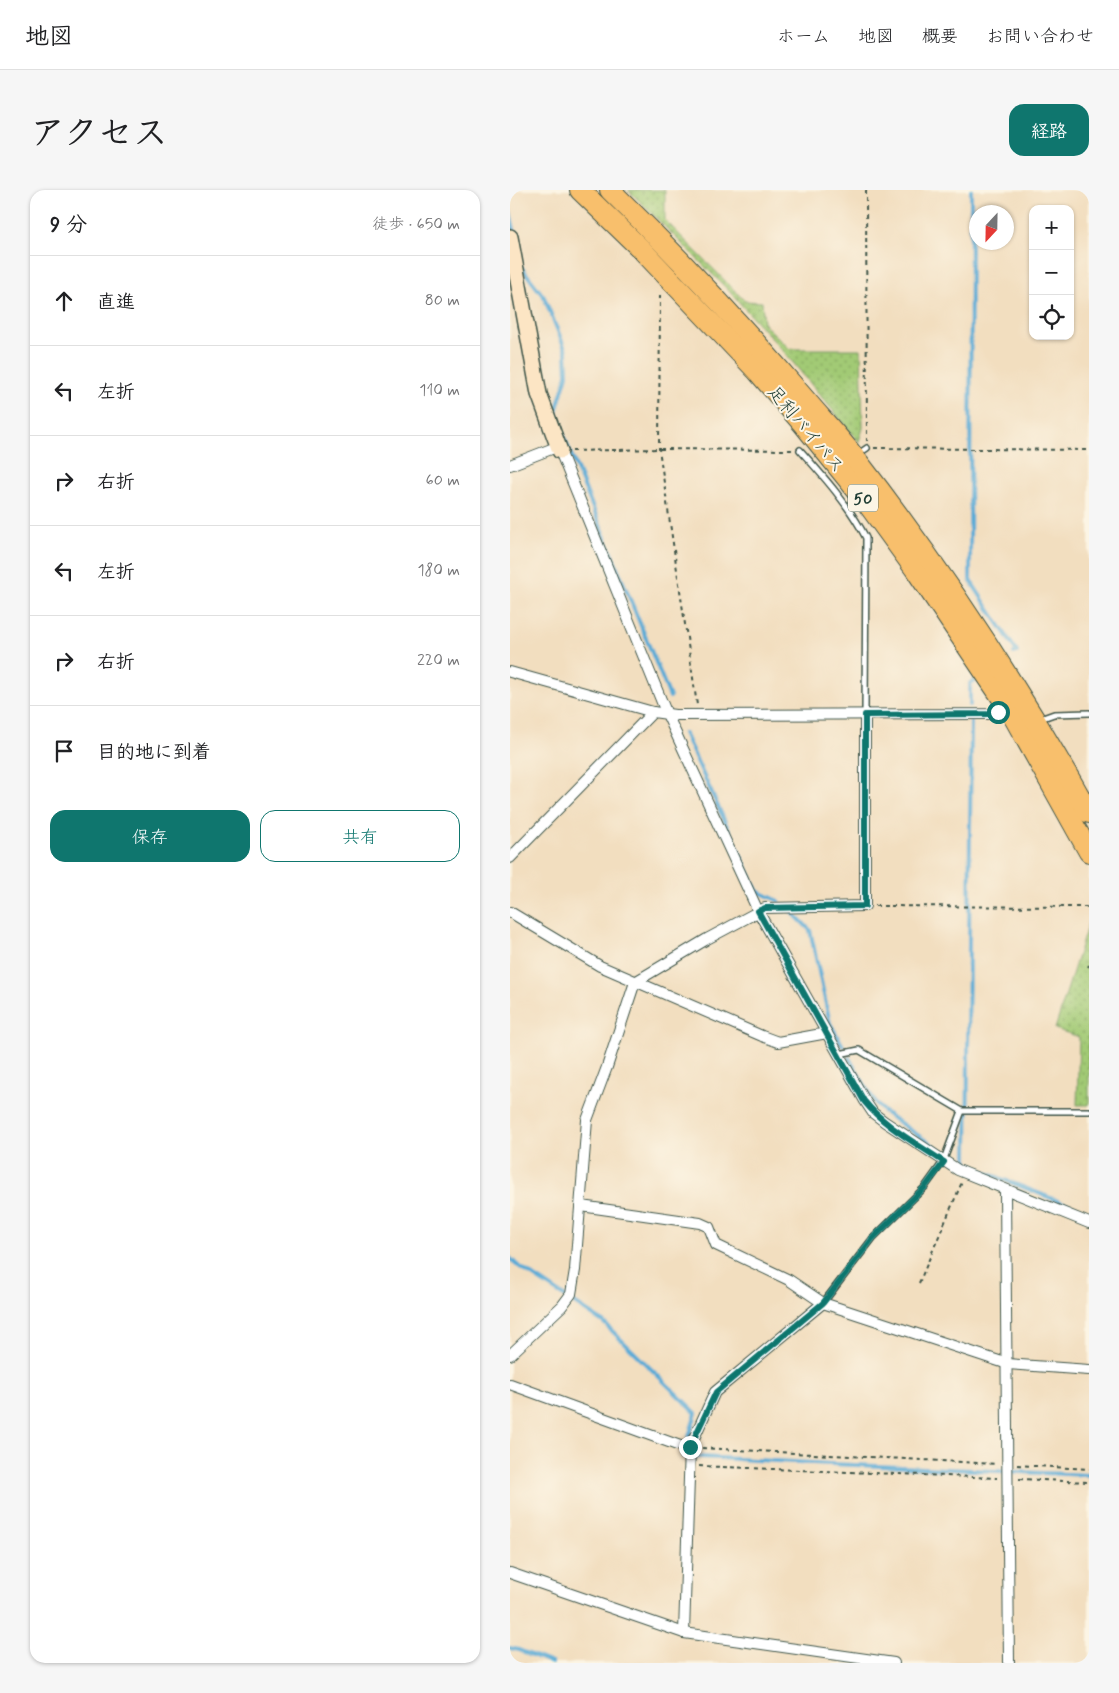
<!DOCTYPE html>
<html lang="ja">
<head>
<meta charset="utf-8">
<style>
  :root { --surface:#fff; --page:#f6f6f6; --text:#202124; --muted:#757577; --line:#e0e0e0; --accent:#0f766e }
  body { margin:0; font-family:Mynerve,"Klee One",sans-serif; background:var(--page); color:var(--text) }
  .controls { position:absolute; right:15px; top:15px; display:grid; overflow:hidden; border-radius:10px; box-shadow:0 1px 4px #0004 }
  .controls button { width:45px; height:45px; display:grid; place-items:center; padding:0; border:0; border-bottom:1px solid var(--line); background:var(--surface); color:var(--text); font:25px sans-serif }
  .compass { position:absolute; left:459px; top:15px; width:45px; height:45px; border-radius:50%; background:var(--surface); box-shadow:0 1px 4px #0004; rotate:202deg }
  .stop { position:absolute; width:15px; height:15px; margin:-11px; border:4px solid #0f766e; border-radius:50%; background:#fff }
  .stop.end { background:#0f766e; border-color:#fff; box-shadow:0 1px 5px #0008 }
  .list { margin:0; padding:0; list-style:none }
  h2 { display:flex; justify-content:space-between; align-items:center; height:65px; margin:0; padding:0 20px; font-size:21px }
  h2 small { font-size:16px; font-weight:400; color:var(--muted) }
  .list li { display:grid; grid-template-columns:32px 1fr auto; gap:15px; align-items:center; box-sizing:border-box; height:90px; padding:0 20px; border-top:1px solid var(--line) }
  .list b { display:block; font-size:19px; white-space:nowrap }
  .list em { font-size:16px; font-style:normal; color:var(--muted) }
  .actions { display:flex; gap:10px; padding:15px 20px }
  .actions a { flex:1; padding:11px 0; border:1px solid var(--accent); border-radius:15px; text-align:center; font-size:18px; color:var(--accent) }
  .actions .main { background:var(--accent); color:#fff }
  .icon { flex:none; width:28px; height:28px; fill:none; stroke:currentColor; stroke-width:2; stroke-linecap:round; stroke-linejoin:round }
  .map { position:relative; flex:none; width:579px; height:1473px; overflow:hidden; border-radius:15px }
  header { display:flex; align-items:center; gap:30px; box-sizing:border-box; height:70px; padding:0 25px; background:var(--surface); border-bottom:1px solid var(--line) }
  header strong { font-size:24px }
  nav { display:flex; gap:28px; margin-inline-start:auto; font-size:18px }
  .intro { display:flex; align-items:center; justify-content:space-between; box-sizing:border-box; height:120px; padding:0 30px }
  h1 { margin:0; font-size:35px }
  .button { padding:12px 22px; border-radius:15px; background:var(--accent); color:#fff; font-size:18px; font-weight:700 }
  main { display:flex; gap:30px; padding:0 30px }
  aside { flex:1; background:var(--surface); border-radius:15px; box-shadow:0 1px 4px #0004 }
  .map>svg:first-child { display:block }
  .grass { fill:url(#grass-dots); stroke:#608454 }
  .lines { fill:none; stroke-linecap:round; stroke-linejoin:round }
  .stream { stroke:#5cabd6; stroke-width:4 }
  .lane-casing { stroke:#3f5549; stroke-width:8 }
  .street-casing { stroke:#3f5549; stroke-width:12 }
  .secondary-casing { stroke:#3f5549; stroke-width:18 }
  .highway-casing { stroke:#3f5549; stroke-width:22 }
  .path { stroke:#3f5549; stroke-width:2; stroke-dasharray:4 4; stroke-linecap:butt }
  .lane { stroke:#fff; stroke-width:5 }
  .street { stroke:#fff; stroke-width:10 }
  .secondary { stroke:#fce5c4; stroke-width:15 }
  .highway { stroke:#f8bf6c; stroke-width:20 }
  .route { stroke:#0f766e; stroke-width:6 }
  .labels { text-anchor:middle; stroke-width:4; stroke-linejoin:round; paint-order:stroke }
  .shield { fill:#fcf5e5; stroke:#617469; stroke-width:1 }
  .shield-label { font-size:16px; font-weight:bold; fill:#1f3d34 }
  .street-label { font-size:18px; fill:#1f3d34; stroke:#fcf5e5 }
</style>
</head>
<body>
<header>
<strong>地図</strong>
<nav><a>ホーム</a><a>地図</a><a>概要</a><a>お問い合わせ</a></nav>
</header>
<div class="intro"><h1>アクセス</h1><a class="button">経路</a></div>
<main>
<aside>
<h2>9 分<small>徒歩 · 650 m</small></h2>
<ul class="list">
<li><svg class="icon" aria-label="ahead" viewBox="0 0 24 24"><path d="M12 20V5M6 11l6-6 6 6"/></svg><div><b>直進</b></div><em>80 m</em></li>
<li><svg class="icon" aria-label="left" viewBox="0 0 24 24"><path d="M17 20v-9H6M10 6l-5 5 5 5"/></svg><div><b>左折</b></div><em>110 m</em></li>
<li><svg class="icon" aria-label="right" viewBox="0 0 24 24"><path d="M7 20v-9h11M14 6l5 5-5 5"/></svg><div><b>右折</b></div><em>60 m</em></li>
<li><svg class="icon" aria-label="left" viewBox="0 0 24 24"><path d="M17 20v-9H6M10 6l-5 5 5 5"/></svg><div><b>左折</b></div><em>180 m</em></li>
<li><svg class="icon" aria-label="right" viewBox="0 0 24 24"><path d="M7 20v-9h11M14 6l5 5-5 5"/></svg><div><b>右折</b></div><em>220 m</em></li>
<li><svg class="icon" aria-label="arrive" viewBox="0 0 24 24"><path d="M6 21V4h12l-3 4 3 4H6"/></svg><div><b>目的地に到着</b></div></li>
</ul>
<div class="actions"><a class="main">保存</a><a>共有</a></div>
</aside>
<div class="map">
<svg width="579" height="1473" viewBox="0 0 579 1473">
  <defs>
    <pattern id="grass-dots" width="8" height="8" patternUnits="userSpaceOnUse" patternTransform="scale(1.25)"><rect width="8" height="8" fill="#a2ca75"/><path d="M2 2h.1M6 6h.1" fill="none" stroke="#83a561" stroke-width="1.8" stroke-linecap="round"/></pattern>
  </defs>
  <rect width="100%" height="100%" fill="#fcf5e5"/>
  <filter id="ink" filterUnits="userSpaceOnUse"><feTurbulence type="fractalNoise" baseFrequency=".02" numOctaves="2"/><feDisplacementMap in="SourceGraphic" scale="10" xChannelSelector="R" yChannelSelector="G"/><feConvolveMatrix kernelMatrix="1 2 1 2 8 2 1 2 1" color-interpolation-filters="sRGB"/></filter>
  <filter id="wash" filterUnits="userSpaceOnUse"><feTurbulence type="fractalNoise" baseFrequency=".0096" numOctaves="4" result="noise"/><feDisplacementMap in="SourceGraphic" scale="20" xChannelSelector="R" yChannelSelector="G"/><feGaussianBlur stdDeviation="1.12" result="paint"/><feColorMatrix in="noise" values="0 0 0 0 0 0 0 0 0 0 0 0 0 0 0 0 0 1.4 0 .05"/><feComposite in="paint" operator="in"/></filter>
  <g filter="url(#wash)">
    <rect width="100%" height="100%" fill="#f2debf"/>
    <g class="grass">
      <path d="M118,0H155V30L235,111L252,112L254,134L280,159H351L353,238L349,252L275,163L219,101Z"/>
      <path d="M579,730V915H567L569,847L545,839Z"/>
    </g>
    <g class="lines">
      <g class="stream">
        <path d="M461,0L460,390L507,462L504,463"/>
        <path d="M0,22L5,44"/>
        <path d="M12,78L34,107L56,161L57,185L45,225L160,507"/>
        <path d="M460,515V493L464,491"/>
        <path d="M174,543L247,701L269,711"/>
        <path d="M283,723L300,740L320,833L333,856"/>
        <path d="M339,868L365,912L374,922L431,961"/>
        <path d="M444,970L579,1023"/>
        <path d="M457,975L461,532"/>
        <path d="M0,1068L7,1075L93,1132L186,1223L173,1266L321,1274L579,1285"/>
        <path d="M0,1458L9,1460L42,1473"/>
      </g>
    </g>
  </g>
  <g filter="url(#ink)">
    <g class="lines">
      <g class="lane-casing">
        <g id="lane">
          <path d="M290,260C314,287 339,315 356,348L355,525"/>
          <path d="M347,265L357,258"/>
          <path d="M530,529L544,524L579,523"/>
          <path d="M329,864L349,860L452,921H579"/>
          <path d="M313,1113L363,1048L415,997L433,972L452,921"/>
        </g>
      </g>
      <g class="street-casing">
        <g id="street">
          <path d="M50,261L156,522L248,721L355,911L363,923L375,932L448,980L579,1033"/>
          <path d="M0,275L49,256"/>
          <path d="M0,482L143,522L165,525L480,524L498,517"/>
          <path d="M0,668L143,522"/>
          <path d="M0,722L90,776L252,846L268,852L317,843"/>
          <path d="M495,1000L499,1473"/>
          <path d="M71,1016L190,1033L199,1037L206,1055L279,1090L313,1113L498,1174L579,1180"/>
          <path d="M0,1165L52,1116L61,1104L65,1080L77,930L97,877L125,792L197,749L255,718L355,716V525"/>
          <path d="M0,1194L170,1256L180,1257"/>
          <path d="M0,1383L174,1443L384,1473"/>
          <path d="M174,1443L180,1257L205,1202L313,1113"/>
        </g>
      </g>
      <g class="secondary-casing">
        <path id="secondary" d="M0,47L29,204L50,261"/>
      </g>
      <g class="highway-casing">
        <g id="highway">
          <path d="M70,0L131,59L248,182L293,234L357,313L405,379L498,517L579,662"/>
          <path d="M100,0C168,66 233,136 295,209C312,229 330,248 346,269C433,381 510,499 579,623"/>
        </g>
      </g>
      <g class="path">
        <path d="M356,0L357,251"/>
        <path d="M150,105L149,259L187,515"/>
        <path d="M364,258L579,260"/>
        <path d="M62,261L149,259L282,260"/>
        <path d="M365,716L579,717"/>
        <path d="M578,777L579,775"/>
        <path d="M409,1093L452,992"/>
        <path d="M192,1258L487,1274"/>
        <path d="M507,1275L579,1279"/>
        <path d="M189,1276L487,1288"/>
        <path d="M509,1289L579,1292"/>
      </g>
      <use href="#lane" class="lane"/>
      <use href="#street" class="street"/>
      <use href="#secondary" class="secondary"/>
      <use href="#highway" class="highway"/>
    </g>
  </g>
  <g class="lines" filter="url(#ink)">
    <path class="route" d="M180,1257L206,1202L313,1113L363,1048L415,997L434,972C406,953 375,937 354,911L248,721L255,718L355,716V525L480,524L488,522"/>
  </g>
  <g class="labels">
    <rect class="shield" x="338" y="294.5" width="30" height="27" rx="4"/>
    <g class="shield-label">
      <text x="353" y="314">50</text>
    </g>
    <g class="street-label">
      <text transform="translate(296 239) rotate(50)" y="6">足利バイパス</text>
    </g>
  </g>
</svg>
<div class="controls">
<button>+</button>
<button>−</button>
<button><svg class="icon" aria-label="locate" viewBox="0 0 24 24"><circle cx="12" cy="12" r="6"/><path d="M12 2v4M12 18v4M2 12h4M18 12h4"/></svg></button>
</div>
<svg class="compass" viewBox="-18 -18 36 36"><path d="M0-13l5 13h-10z" fill="#e53935"/><path d="M0 13l5-13h-10z" fill="#757577"/></svg>
<div class="stop" style="left:488px;top:522px"></div>
<div class="stop end" style="left:180px;top:1257px"></div>
</div>
</main>
</body>
</html>
